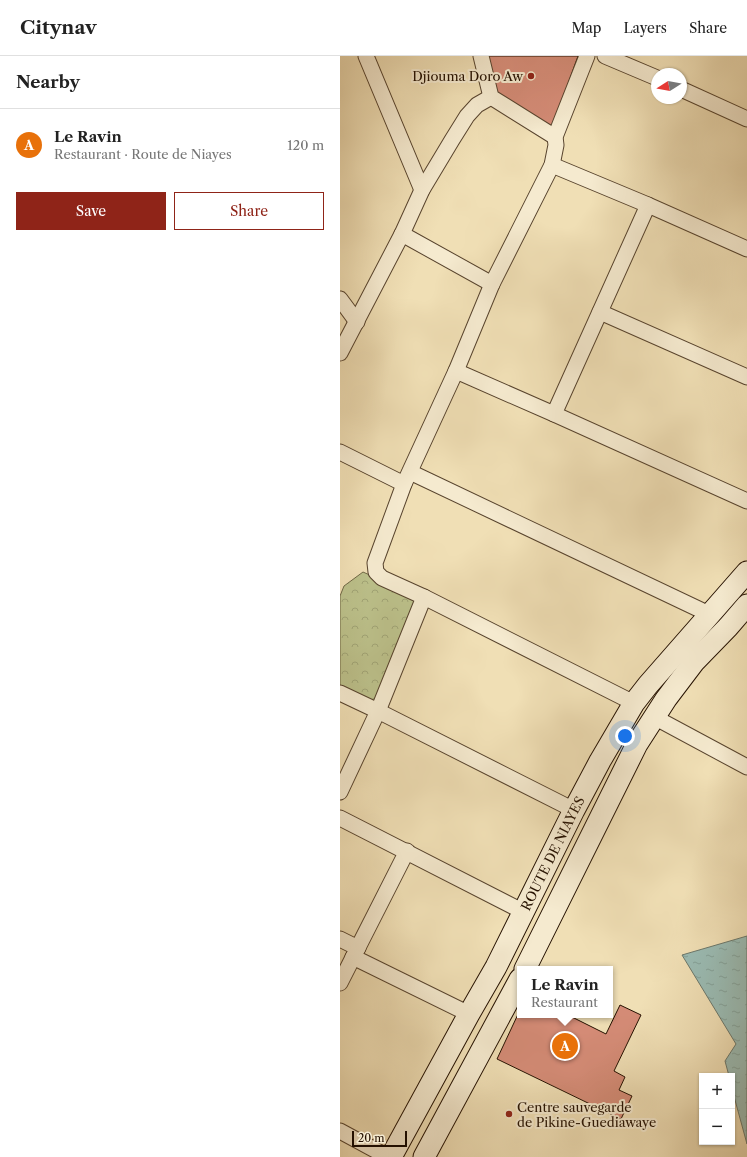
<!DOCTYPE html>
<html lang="en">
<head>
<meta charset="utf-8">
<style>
  :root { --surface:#fff; --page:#f6f6f6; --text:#222; --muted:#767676; --line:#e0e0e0; --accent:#8f2418 }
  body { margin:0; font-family:"Libre Caslon Text",serif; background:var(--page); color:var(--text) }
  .controls { position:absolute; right:12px; bottom:12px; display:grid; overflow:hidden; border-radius:0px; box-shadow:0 1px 3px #0004 }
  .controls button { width:36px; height:36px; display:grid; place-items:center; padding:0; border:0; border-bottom:1px solid var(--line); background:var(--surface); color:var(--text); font:20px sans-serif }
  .compass { position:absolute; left:311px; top:12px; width:36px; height:36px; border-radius:50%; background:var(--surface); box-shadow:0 1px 3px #0004; rotate:259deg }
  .scale { position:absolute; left:12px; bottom:10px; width:55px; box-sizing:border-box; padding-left:4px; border:2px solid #251101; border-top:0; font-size:11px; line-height:14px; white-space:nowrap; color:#251101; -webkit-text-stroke:3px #f5eacf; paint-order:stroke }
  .you { position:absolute; left:285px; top:680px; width:14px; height:14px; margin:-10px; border:3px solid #fff; border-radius:50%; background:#1a73e8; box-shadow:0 0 0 6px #1a73e833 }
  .badge { display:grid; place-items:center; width:26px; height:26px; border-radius:50%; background:var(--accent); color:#fff; font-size:13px; font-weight:700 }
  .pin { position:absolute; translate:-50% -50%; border:2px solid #fff; box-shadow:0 1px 4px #0006 }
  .popup { position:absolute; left:177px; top:910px; width:96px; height:52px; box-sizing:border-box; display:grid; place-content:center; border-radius:0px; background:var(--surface); filter:drop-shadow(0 1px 3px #0005); font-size:13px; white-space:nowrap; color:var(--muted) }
  .popup b { font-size:15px; color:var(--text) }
  .popup::after { content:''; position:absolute; left:50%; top:100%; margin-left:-8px; border:8px solid transparent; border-top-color:var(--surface) }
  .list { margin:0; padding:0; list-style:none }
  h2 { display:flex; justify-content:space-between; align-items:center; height:52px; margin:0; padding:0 16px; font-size:17px }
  h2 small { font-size:13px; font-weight:400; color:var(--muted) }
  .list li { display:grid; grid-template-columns:26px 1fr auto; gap:12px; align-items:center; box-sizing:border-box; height:72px; padding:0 16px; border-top:1px solid var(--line) }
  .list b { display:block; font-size:15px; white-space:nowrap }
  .list p { margin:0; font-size:13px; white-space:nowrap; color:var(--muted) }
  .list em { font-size:13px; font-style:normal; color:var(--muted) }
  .actions { display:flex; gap:8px; padding:12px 16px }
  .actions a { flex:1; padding:9px 0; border:1px solid var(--accent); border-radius:0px; text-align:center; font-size:14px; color:var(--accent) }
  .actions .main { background:var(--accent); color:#fff }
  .map { position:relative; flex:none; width:407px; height:1101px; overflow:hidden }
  header { display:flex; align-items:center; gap:24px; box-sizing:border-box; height:56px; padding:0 20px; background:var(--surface); border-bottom:1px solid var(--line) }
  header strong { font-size:19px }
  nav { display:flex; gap:22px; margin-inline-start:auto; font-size:14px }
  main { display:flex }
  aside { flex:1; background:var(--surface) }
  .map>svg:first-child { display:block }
  .forest { fill:url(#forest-crowns); stroke:#706946 }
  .water { fill:url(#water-ripples); stroke:#6c786c }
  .building { fill:#d48b76; stroke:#251101 }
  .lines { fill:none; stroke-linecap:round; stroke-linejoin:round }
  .minor-casing { stroke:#58442e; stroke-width:17 }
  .secondary-casing { stroke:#251101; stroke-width:23 }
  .minor { stroke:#f5eacf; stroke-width:15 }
  .secondary { stroke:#f5eacf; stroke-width:21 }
  .poi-dot { fill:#8f2418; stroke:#f5eacf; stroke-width:1.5 }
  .labels { text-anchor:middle; stroke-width:4; stroke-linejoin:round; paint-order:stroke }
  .poi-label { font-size:13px; fill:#251101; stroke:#f5eacf; text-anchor:end }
  .street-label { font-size:13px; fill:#251101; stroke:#f5eacf }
</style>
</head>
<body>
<header>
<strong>Citynav</strong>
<nav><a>Map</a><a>Layers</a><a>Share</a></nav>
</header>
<main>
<aside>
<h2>Nearby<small></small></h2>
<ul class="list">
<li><span class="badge" style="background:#e8710a">A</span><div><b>Le Ravin</b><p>Restaurant · Route de Niayes</p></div><em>120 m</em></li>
</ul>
<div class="actions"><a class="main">Save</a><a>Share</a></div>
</aside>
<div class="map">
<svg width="407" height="1101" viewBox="0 0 407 1101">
  <defs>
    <pattern id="forest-crowns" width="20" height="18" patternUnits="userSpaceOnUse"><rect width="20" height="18" fill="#bcc18b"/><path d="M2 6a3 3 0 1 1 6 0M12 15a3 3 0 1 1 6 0" fill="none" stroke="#a1a576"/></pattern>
    <pattern id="water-ripples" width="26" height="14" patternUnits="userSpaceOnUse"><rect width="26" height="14" fill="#9bbcb4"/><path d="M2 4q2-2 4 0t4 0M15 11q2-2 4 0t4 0" fill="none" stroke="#85a199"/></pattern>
  </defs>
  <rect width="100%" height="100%" fill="#f0dfb5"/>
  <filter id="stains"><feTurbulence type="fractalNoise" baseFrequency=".005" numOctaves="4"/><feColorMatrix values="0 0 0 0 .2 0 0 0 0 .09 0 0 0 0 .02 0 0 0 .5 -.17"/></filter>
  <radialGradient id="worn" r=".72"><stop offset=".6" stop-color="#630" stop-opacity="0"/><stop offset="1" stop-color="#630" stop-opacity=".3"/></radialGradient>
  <path class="forest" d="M23,516L83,543L35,653L0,637V540L4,530Z"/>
  <path class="water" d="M407,880V1088L392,1033V1020H389L385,1005L396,988L342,899Z"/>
  <g class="building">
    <path d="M145,0H238L212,73L157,41Z"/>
    <path d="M280,949L301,959L274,1015L285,1021L279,1034L292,1040L281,1063L157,1003L180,954V959H228L266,978Z"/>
  </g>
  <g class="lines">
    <g class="minor-casing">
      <g id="minor">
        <path d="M26,0L82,134"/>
        <path d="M141,0L151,41L215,81"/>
        <path d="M247,0L215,81L216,89L212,109L152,228L116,315L64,428L35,507L36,516L42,522L84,541L294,647"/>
        <path d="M265,0L317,22"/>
        <path d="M341,33L407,63"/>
        <path d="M212,109L308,149L407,193"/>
        <path d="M62,178L152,228"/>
        <path d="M0,243L17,266"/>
        <path d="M260,256L407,321"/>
        <path d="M0,297L62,178L82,134L112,84L127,60L137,49L151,41"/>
        <path d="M116,315L214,358L407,445"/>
        <path d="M214,358L308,149"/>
        <path d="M0,396L64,428"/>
        <path d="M70,416L369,558"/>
        <path d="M0,637L38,655L234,754"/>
        <path d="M314,661L407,711"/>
        <path d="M0,736L38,655L84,541"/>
        <path d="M0,762L184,856"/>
        <path d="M0,883L18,892"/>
        <path d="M13,901L129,958"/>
        <path d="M0,927L67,795"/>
        <path d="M0,1075L48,1101"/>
      </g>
    </g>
    <g class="secondary-casing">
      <g id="secondary">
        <path d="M185,913L297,688L326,643L354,606L388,571L407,549"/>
        <path id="s1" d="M51,1101L129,958L156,911L234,754L260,705L294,647L308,629L407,516"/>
        <path d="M84,1101L180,923"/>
      </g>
    </g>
    <use href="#minor" class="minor"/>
    <use href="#secondary" class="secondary"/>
  </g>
  <g class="poi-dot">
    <circle cx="191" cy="20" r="4"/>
    <circle cx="169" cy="1058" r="4"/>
  </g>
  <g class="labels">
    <g class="poi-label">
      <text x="183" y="25">Djiouma Doro Aw</text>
      <text x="177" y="1056" text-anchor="start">Centre sauvegarde<tspan x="177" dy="15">de Pikine-Guediawaye</tspan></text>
    </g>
    <g class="street-label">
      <text dy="5" stroke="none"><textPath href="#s1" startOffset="344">ROUTE DE NIAYES</textPath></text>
    </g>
  </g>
  <rect width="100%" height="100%" filter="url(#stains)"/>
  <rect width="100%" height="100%" fill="url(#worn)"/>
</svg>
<div class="controls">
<button>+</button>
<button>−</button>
</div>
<svg class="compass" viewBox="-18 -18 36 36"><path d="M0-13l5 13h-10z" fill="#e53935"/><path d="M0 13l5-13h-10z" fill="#767676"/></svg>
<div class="scale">20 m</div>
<div class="you"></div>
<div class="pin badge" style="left:225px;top:990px;background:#e8710a">A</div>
<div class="popup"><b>Le Ravin</b>Restaurant</div>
</div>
</main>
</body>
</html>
